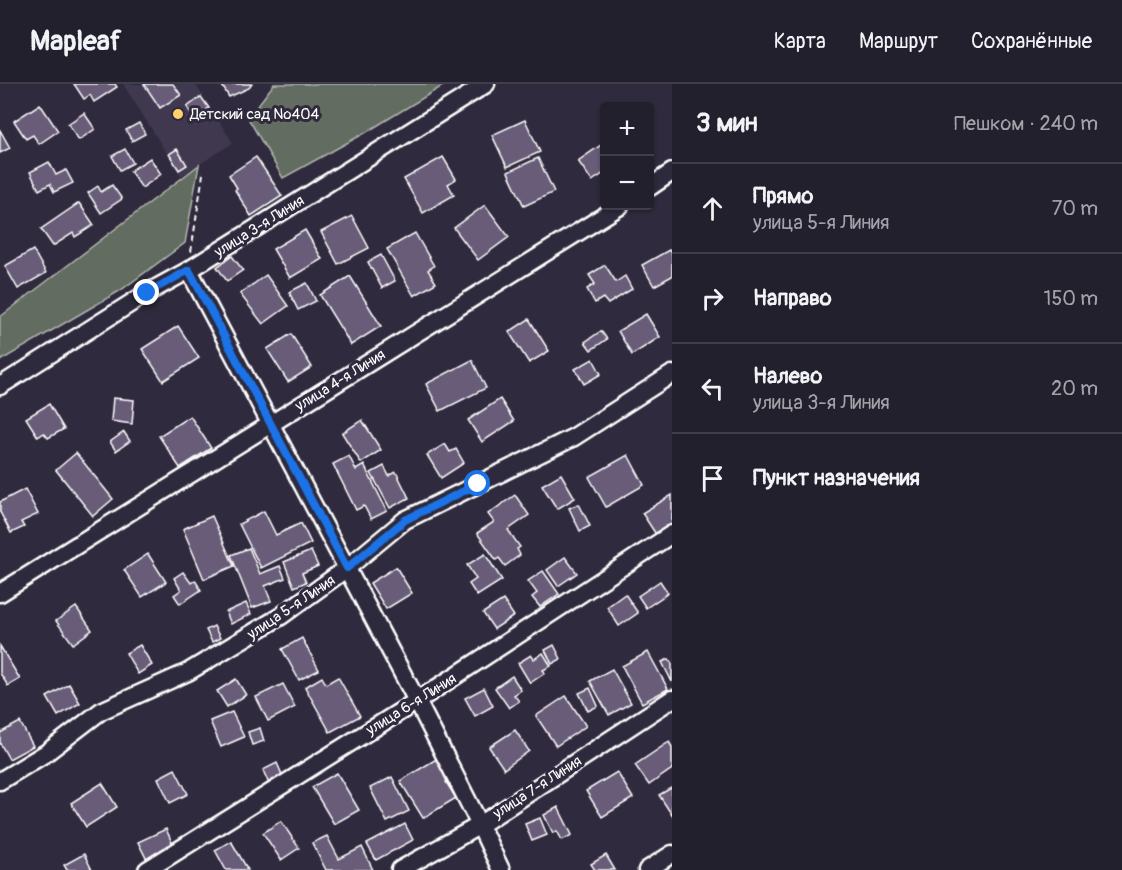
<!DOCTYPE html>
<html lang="ru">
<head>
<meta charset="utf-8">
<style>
  :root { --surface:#23202e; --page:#2b2836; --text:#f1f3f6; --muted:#a3a3aa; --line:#403e4a }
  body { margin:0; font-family:Pangolin,sans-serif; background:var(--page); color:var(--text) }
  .controls { position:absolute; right:18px; top:18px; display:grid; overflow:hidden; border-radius:6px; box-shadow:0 2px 4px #0004 }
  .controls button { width:54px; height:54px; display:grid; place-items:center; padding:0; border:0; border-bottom:2px solid var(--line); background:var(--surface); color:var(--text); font:30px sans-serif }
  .stop { position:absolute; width:18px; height:18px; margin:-14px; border:4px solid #1a73e8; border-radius:50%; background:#fff }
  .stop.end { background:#1a73e8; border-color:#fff; box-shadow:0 2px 6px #0008 }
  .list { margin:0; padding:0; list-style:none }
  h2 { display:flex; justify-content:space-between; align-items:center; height:78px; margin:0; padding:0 24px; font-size:26px }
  h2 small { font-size:20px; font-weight:400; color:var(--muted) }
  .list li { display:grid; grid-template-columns:39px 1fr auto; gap:18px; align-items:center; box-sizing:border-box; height:90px; padding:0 24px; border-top:2px solid var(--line) }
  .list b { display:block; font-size:22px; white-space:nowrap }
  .list p { margin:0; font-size:20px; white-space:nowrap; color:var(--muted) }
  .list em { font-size:20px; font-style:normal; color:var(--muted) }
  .icon { flex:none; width:33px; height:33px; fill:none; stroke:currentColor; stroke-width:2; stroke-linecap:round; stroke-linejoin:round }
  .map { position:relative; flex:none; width:672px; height:786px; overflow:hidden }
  header { display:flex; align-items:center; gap:36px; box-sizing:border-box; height:84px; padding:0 30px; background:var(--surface); border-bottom:2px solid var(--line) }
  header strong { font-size:28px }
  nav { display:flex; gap:33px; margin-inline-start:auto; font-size:21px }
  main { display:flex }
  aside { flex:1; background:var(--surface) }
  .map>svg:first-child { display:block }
  .built { fill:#40394f }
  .green { fill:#636c60; stroke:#b1b6b0; stroke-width:1.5 }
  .building { fill:#675c78; stroke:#fff; stroke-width:1.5 }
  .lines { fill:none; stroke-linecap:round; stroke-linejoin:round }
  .minor-casing { stroke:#fff; stroke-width:21 }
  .path { stroke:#fff; stroke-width:2; stroke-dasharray:6 4.5; stroke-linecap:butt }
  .minor { stroke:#2f2a3d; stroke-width:16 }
  .route { stroke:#1a73e8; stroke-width:8 }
  .poi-dot { fill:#ffd166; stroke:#2f2a3d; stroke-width:2 }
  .labels { text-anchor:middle; stroke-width:6; stroke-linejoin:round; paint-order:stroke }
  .poi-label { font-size:15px; fill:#fff; stroke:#2f2a3d; text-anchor:start }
  .street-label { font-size:15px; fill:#fff; stroke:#2f2a3d }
</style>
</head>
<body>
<header>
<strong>Mapleaf</strong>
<nav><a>Карта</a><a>Маршрут</a><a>Сохранённые</a></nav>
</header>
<main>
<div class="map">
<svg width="672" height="786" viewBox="0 0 672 786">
  <rect width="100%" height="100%" fill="#2f2a3d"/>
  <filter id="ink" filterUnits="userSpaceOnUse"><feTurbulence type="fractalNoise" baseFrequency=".0167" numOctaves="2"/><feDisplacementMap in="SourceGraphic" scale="12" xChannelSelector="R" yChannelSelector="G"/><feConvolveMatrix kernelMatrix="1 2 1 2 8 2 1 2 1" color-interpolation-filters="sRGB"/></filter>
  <g filter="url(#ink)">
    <path class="built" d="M123,0H195L233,59L181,92Z"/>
    <g class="green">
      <path d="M274,0H446L365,49L283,94L248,34Z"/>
      <path d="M199,81L185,159L121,206L0,277V233Z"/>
    </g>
    <g class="building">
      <path d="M74,0H115L117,3L94,18L90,11L84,15Z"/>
      <path d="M144,0H173L181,11L160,24Z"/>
      <path d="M221,0H252L249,4L229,13Z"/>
      <path d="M201,13L209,24L194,34L187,23Z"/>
      <path d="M40,20L58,47L39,60L33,51L26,55L14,37Z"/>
      <path d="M84,29L95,45L79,56L68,40Z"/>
      <path d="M525,36L540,68L507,83L492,51Z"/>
      <path d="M139,39L145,50L132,57L126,46Z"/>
      <path d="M0,46L10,64L0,69Z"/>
      <path d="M604,59V89L592,97L578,77Z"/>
      <path d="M125,65L133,79L120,86L112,72Z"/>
      <path d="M177,65L187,81L179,86L169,70Z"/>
      <path d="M256,73L282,112L251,132L235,106L237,104L229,91Z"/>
      <path d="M443,73L456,95L448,100L454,111L423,129L404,95Z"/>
      <path d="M150,74L161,90L142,104L130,87Z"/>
      <path d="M538,74L554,108L524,122L508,88Z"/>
      <path d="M49,78L56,91L66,86L73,99L54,108L50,100L39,106L30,88Z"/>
      <path d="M112,101L122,115L101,129L88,109L98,102L101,108Z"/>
      <path d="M79,119L94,141L75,153L73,149L53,162L41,145Z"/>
      <path d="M485,121L509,153L478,176L454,144Z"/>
      <path d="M352,132L369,164L338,180L321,148Z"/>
      <path d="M305,146L322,175L290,194L273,165Z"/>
      <path d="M415,149L434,182L428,186L436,199L414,212L387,165Z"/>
      <path d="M33,166L46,189L18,205L5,182Z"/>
      <path d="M669,166L672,171V192L654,202L642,181Z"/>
      <path d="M381,171L395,197L382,204L368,178Z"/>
      <path d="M232,172L243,186L227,197L217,183Z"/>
      <path d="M605,181L616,198L625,192L632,205L608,220L603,214L595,219L587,205L595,200L589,191Z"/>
      <path d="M266,191L288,222L263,240L240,210Z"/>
      <path d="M350,192L381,242L351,261L320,211Z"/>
      <path d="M307,199L316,217L298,226L289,208Z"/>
      <path d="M646,230L660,253L632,271L618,247Z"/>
      <path d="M529,235L549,267L529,279L509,248Z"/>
      <path d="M178,242L199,274L163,297L142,265Z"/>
      <path d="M601,247L607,255L591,266L585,258Z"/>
      <path d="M291,250L312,283L288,298L267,265Z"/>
      <path d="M593,275L601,290L584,300L575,285Z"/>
      <path d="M472,276L486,304L440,327L426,300Z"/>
      <path d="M113,314L134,316L132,340L111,337Z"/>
      <path d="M500,315L514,337L482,358L468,336Z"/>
      <path d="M49,320L64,345L48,354L44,349L38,353L26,334Z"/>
      <path d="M190,332L211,364L180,384L159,352Z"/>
      <path d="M362,336L381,366L361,379L342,349Z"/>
      <path d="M124,348L130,357L116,367L110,358Z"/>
      <path d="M445,360L450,368L456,365L464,379L441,394L427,371Z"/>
      <path d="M76,369L113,415L93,432L56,386Z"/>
      <path d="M628,371L644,401L606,423L589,393Z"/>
      <path d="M349,372L356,386L364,381L387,427L371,435L364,422L356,426L333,380Z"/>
      <path d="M384,382L389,392L396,388L409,414L390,424L371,389Z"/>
      <path d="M561,390L575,414L557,425L542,401Z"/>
      <path d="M25,405L38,430L21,438L24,443L11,449L0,428V418Z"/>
      <path d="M515,411L529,431L508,446L520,463L517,465L520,471L505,482L499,474L496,476L477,449L494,438L488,430Z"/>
      <path d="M672,411V442L657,452L642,429Z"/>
      <path d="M579,420L590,442L580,447L569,424Z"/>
      <path d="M264,427L276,451L301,439L311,459L261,484L239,440Z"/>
      <path d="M212,432L234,482L204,495L183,445Z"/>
      <path d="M249,464L260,490L280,482L285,494L265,502L271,517L252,524L231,471Z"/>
      <path d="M311,467L318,482L302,489L306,498L294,503L284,478Z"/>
      <path d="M148,470L166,498L142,513L124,486Z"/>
      <path d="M485,470L502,496L477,512L469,500L476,495L467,481Z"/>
      <path d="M565,473L577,489L558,502L547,486Z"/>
      <path d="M396,483L412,509L386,525L370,499Z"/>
      <path d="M543,487L559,510L540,523L532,513L537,509L528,497Z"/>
      <path d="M183,488L191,499L195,496L201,506L180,520L174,511L181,506L174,494Z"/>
      <path d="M660,497L668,509L646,524L638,512Z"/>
      <path d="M625,510L638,529L619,542L607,523Z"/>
      <path d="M503,516L514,532L494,545L483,529Z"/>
      <path d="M246,519L251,530L231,540L226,528Z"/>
      <path d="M76,523L92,546L73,560L56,537Z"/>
      <path d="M214,542L220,554L212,558L206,546Z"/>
      <path d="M302,554L319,586L299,596L282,565Z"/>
      <path d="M140,561L152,581L138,590L126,569Z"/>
      <path d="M554,561L561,575L552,580L545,566Z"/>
      <path d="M0,562L20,595L8,602L0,589Z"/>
      <path d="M648,568L668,605L642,619L622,582Z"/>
      <path d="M543,569L551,582L543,586L545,589L530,599L518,579L531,571L534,575Z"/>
      <path d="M669,575L672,580V598L662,578Z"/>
      <path d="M612,585L631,619L609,631L590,597Z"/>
      <path d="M512,592L521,606L514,611L519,617L509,624L495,604Z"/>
      <path d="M322,593L326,600L338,593L360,632L330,648L305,603Z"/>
      <path d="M236,595L246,611L227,623L217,607Z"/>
      <path d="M69,600L80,619L58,632L47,613Z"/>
      <path d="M283,600L295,623L268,637L256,613Z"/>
      <path d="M484,604L493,622L475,632L465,614Z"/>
      <path d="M590,604L598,622L588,627L579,609Z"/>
      <path d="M566,612L586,642L556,662L536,632Z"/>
      <path d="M232,628L244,653L221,663L210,637Z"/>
      <path d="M20,638L33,662L9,675L0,659V649Z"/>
      <path d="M260,644L264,657L252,661L248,648Z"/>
      <path d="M515,646L529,667L504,685L489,663Z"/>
      <path d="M669,658L672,663V685L649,701L635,681Z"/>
      <path d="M438,674L451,695L446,698L456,714L423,734L400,697Z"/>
      <path d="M277,679L283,693L269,700L263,686Z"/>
      <path d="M175,685L188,710L170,719L158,694Z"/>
      <path d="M617,688L633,714L602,733L586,707Z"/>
      <path d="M337,689L359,726L334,740L312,703Z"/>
      <path d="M392,693L409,727L387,738L370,704Z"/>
      <path d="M102,699L117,723L86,743L71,719Z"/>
      <path d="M671,704L672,705V731L659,711Z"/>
      <path d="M558,723L572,751L562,756L557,747L553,749L544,731Z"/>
      <path d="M540,734L547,751L532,757L525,740Z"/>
      <path d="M281,737L299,764L281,776L263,749Z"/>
      <path d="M405,740L413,756L376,776L367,760Z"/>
      <path d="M166,745L174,763L147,776L138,758Z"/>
      <path d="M327,752L339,775L362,763L373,786H326L312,759Z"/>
      <path d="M231,757L248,786H226L215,766Z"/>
      <path d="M84,770L92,786H67L64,781Z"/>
      <path d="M606,771L615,786H595L591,780Z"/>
    </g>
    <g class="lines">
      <g class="minor-casing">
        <g id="minor">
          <path d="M650,103L672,88"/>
          <path d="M189,186L417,617L474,729L501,786"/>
          <path d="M0,302L147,209L189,186L486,0"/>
          <path d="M0,509L620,122"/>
          <path d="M0,697L46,669L101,627L188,588L281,532L347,484L405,436L574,353L672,290"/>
          <path d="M147,786L417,617L672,450"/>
          <path d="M400,786L480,741L672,615"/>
          <path d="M647,786L672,770"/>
        </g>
      </g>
      <path class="path" d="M191,168L203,90"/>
      <use href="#minor" class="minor"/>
    </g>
  </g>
  <g class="lines" filter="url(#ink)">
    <path class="route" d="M147,209L189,186L347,484L405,436L478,400"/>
  </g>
  <circle class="poi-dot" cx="178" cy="30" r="6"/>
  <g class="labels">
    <g class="poi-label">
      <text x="190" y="35">Детский сад №404</text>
    </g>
    <g class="street-label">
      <text transform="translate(259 142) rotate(-32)" y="5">улица 3-я Линия</text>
      <text transform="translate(340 296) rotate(-32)" y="5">улица 4-я Линия</text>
      <text transform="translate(291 523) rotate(-34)" y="5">улица 5-я Линия</text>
      <text transform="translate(411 620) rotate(-32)" y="5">улица 6-я Линия</text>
      <text transform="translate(537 703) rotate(-33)" y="5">улица 7-я Линия</text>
    </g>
  </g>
</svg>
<div class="controls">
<button>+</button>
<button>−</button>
</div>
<div class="stop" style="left:478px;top:400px"></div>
<div class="stop end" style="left:147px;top:209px"></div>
</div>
<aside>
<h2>3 мин<small>Пешком · 240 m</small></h2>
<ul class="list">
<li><svg class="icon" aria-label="ahead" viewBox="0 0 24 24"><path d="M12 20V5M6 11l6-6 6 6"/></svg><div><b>Прямо</b><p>улица 5-я Линия</p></div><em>70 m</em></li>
<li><svg class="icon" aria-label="right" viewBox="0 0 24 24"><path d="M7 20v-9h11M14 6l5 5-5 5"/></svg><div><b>Направо</b></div><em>150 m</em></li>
<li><svg class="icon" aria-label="left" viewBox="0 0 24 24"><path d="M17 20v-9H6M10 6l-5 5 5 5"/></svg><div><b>Налево</b><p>улица 3-я Линия</p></div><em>20 m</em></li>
<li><svg class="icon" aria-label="arrive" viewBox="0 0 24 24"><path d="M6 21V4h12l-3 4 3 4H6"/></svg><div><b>Пункт назначения</b></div></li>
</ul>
</aside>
</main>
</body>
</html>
